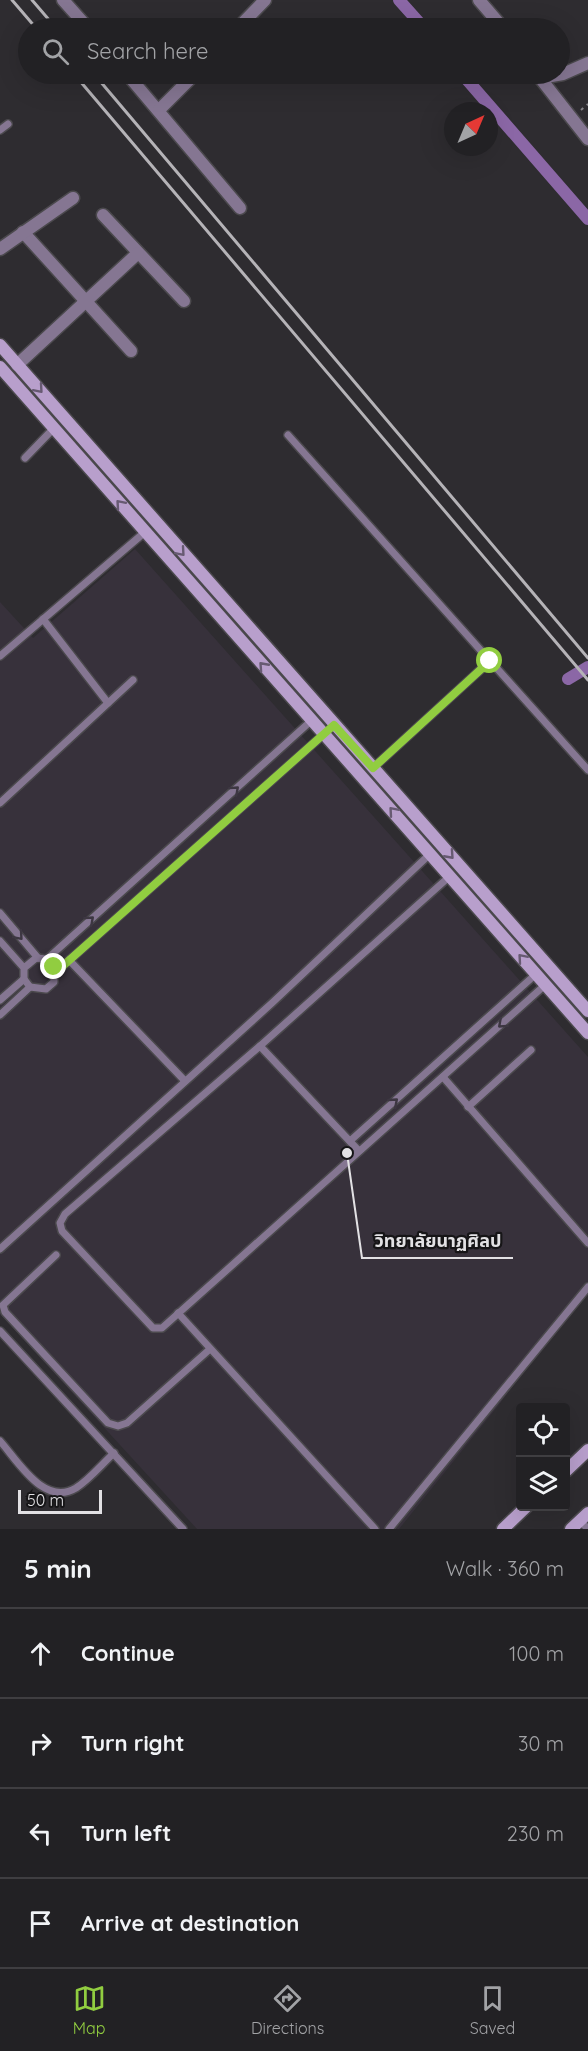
<!DOCTYPE html>
<html lang="en">
<head>
<meta charset="utf-8">
<style>
  :root { --surface:#222124; --page:#2e2e31; --text:#f1f3f6; --muted:#a2a3a6; --line:#3f3e41; --accent:#91cd40 }
  body { margin:0; font-family:Quicksand,"Noto Sans Thai",sans-serif; background:var(--page); color:var(--text) }
  .controls { position:absolute; right:18px; bottom:18px; display:grid; overflow:hidden; border-radius:6px; box-shadow:0 6px 24px #0002 }
  .controls button { width:54px; height:54px; display:grid; place-items:center; padding:0; border:0; border-bottom:2px solid var(--line); background:var(--surface); color:var(--text); font:30px sans-serif }
  .compass { position:absolute; left:444px; top:102px; width:54px; height:54px; border-radius:50%; background:var(--surface); box-shadow:0 6px 24px #0002; rotate:44deg }
  .scale { position:absolute; left:18px; bottom:15px; width:84px; box-sizing:border-box; padding-left:6px; border:3px solid #e2e1e4; border-top:0; font-size:16px; line-height:21px; white-space:nowrap; color:#e2e1e4; -webkit-text-stroke:4px #161517; paint-order:stroke }
  .stop { position:absolute; width:18px; height:18px; margin:-14px; border:4px solid #91cd40; border-radius:50%; background:#fff }
  .stop.end { background:#91cd40; border-color:#fff; box-shadow:0 2px 6px #0008 }
  .list { margin:0; padding:0; list-style:none }
  h2 { display:flex; justify-content:space-between; align-items:center; height:78px; margin:0; padding:0 24px; font-size:26px }
  h2 small { font-size:20px; font-weight:400; color:var(--muted) }
  .list li { display:grid; grid-template-columns:39px 1fr auto; gap:18px; align-items:center; box-sizing:border-box; height:90px; padding:0 24px; border-top:2px solid var(--line) }
  .list b { display:block; font-size:22px; white-space:nowrap }
  .list em { font-size:20px; font-style:normal; color:var(--muted) }
  .icon { flex:none; width:33px; height:33px; fill:none; stroke:currentColor; stroke-width:2; stroke-linecap:round; stroke-linejoin:round }
  .map { position:relative; flex:none; width:588px; height:1529px; overflow:hidden }
  .search { position:absolute; background:var(--surface); box-shadow:0 6px 24px #0002; left:18px; right:18px; top:18px; height:66px; display:flex; align-items:center; gap:15px; box-sizing:border-box; padding:0 21px; border-radius:33px; color:var(--muted); font-size:22px }
  .sheet { height:438px; background:var(--surface) }
  nav { display:flex; justify-content:space-around; align-items:center; box-sizing:border-box; height:84px; border-top:2px solid var(--line); background:var(--surface); font-size:16px; color:var(--muted) }
  nav a { display:grid; justify-items:center; gap:3px }
  nav .on { color:var(--accent) }
  .map>svg:first-child { display:block }
  .built { fill:#37313b }
  .lines { fill:none; stroke-linecap:round; stroke-linejoin:round }
  .canal { stroke:#8b67a6; stroke-width:12 }
  .service-casing { stroke:#4b494d; stroke-width:10 }
  .minor-casing { stroke:#4b494d; stroke-width:15 }
  .secondary-casing { stroke:#4b494d; stroke-width:15 }
  .path { stroke:#858387; stroke-width:2; stroke-dasharray:3 4.5; stroke-linecap:butt }
  .service { stroke:#857692; stroke-width:7 }
  .minor { stroke:#857692; stroke-width:12 }
  .secondary { stroke:#b89fcc; stroke-width:12 }
  .rail { stroke:#b5b3b7; stroke-width:3 }
  .oneway { stroke:#675a72 }
  .oneway2 { stroke:#3d3742 }
  .route { stroke:#91cd40; stroke-width:8 }
  .leader { fill:none; stroke:#e2e1e4; stroke-width:2 }
  .callout-dot { fill:#e2e1e4; stroke:#161517; stroke-width:2 }
  .callout-label { font-size:18px; text-anchor:middle; font-weight:bold; fill:#e2e1e4; stroke:#161517; stroke-width:4.5; stroke-linejoin:round; paint-order:stroke }
</style>
</head>
<body>
<div class="map">
<svg width="588" height="1529" viewBox="0 0 588 1529">
  <rect width="100%" height="100%" fill="#2e2c30"/>
  <path class="built" d="M135,549L588,1057V1284L498,1406L399,1529H197L0,1314V602L33,638Z"/>
  <g class="lines">
    <g class="canal">
      <path d="M399,0L424,28"/>
      <path d="M462,74L588,219"/>
      <path d="M568,679L588,667"/>
    </g>
    <g class="service-casing">
      <g id="service">
        <path d="M0,130L8,124"/>
        <path d="M288,435L588,770"/>
        <path d="M25,458L54,428"/>
        <path d="M43,619L108,703"/>
        <path d="M0,656L145,532"/>
        <path d="M373,768L490,661"/>
        <path d="M0,803L133,680"/>
        <path d="M0,913L38,958"/>
        <path d="M0,941L24,968V979L30,987L46,989L54,982V967L47,959L36,958L24,968"/>
        <path d="M47,959L312,720"/>
        <path d="M69,960L185,1081"/>
        <path d="M56,972L324,734"/>
        <path d="M0,1000L24,979"/>
        <path d="M0,1015L30,987"/>
        <path d="M260,1046L450,876"/>
        <path d="M443,1077L588,1243"/>
        <path d="M468,1107L531,1050"/>
        <path d="M350,1141L536,974"/>
        <path d="M359,1151L260,1046L65,1214L60,1223L62,1231L153,1328H162L545,985"/>
        <path d="M0,1249L272,1003L430,854"/>
        <path d="M56,1255L3,1305L5,1312L108,1423L118,1426L127,1423L210,1349"/>
        <path d="M178,1313L375,1529"/>
        <path d="M0,1331L183,1529"/>
        <path d="M0,1441C18,1461 44,1507 76,1488C90,1479 102,1464 114,1453"/>
        <path d="M580,1521L588,1529"/>
        <path d="M389,1529L588,1287"/>
      </g>
    </g>
    <g class="minor-casing">
      <g id="minor">
        <path d="M63,0L88,28"/>
        <path d="M479,0L503,28"/>
        <path d="M238,28L265,0"/>
        <path d="M127,74L240,208"/>
        <path d="M537,74L588,139"/>
        <path d="M540,78L563,74L588,63"/>
        <path d="M159,110L195,74"/>
        <path d="M103,215L184,301"/>
        <path d="M23,232L131,351"/>
        <path d="M0,249L73,198"/>
        <path d="M17,365L138,253"/>
      </g>
    </g>
    <g class="secondary-casing">
      <g id="secondary">
        <path d="M0,345L588,1011"/>
        <path d="M0,367L588,1033"/>
        <path d="M566,1471L588,1450"/>
        <path d="M503,1529L527,1506"/>
        <path d="M571,1529L588,1513"/>
      </g>
    </g>
    <path class="path" d="M581,110L588,104"/>
    <use href="#service" class="service"/>
    <use href="#minor" class="minor"/>
    <use href="#secondary" class="secondary"/>
    <g class="rail">
      <path d="M12,0L36,28"/>
      <path d="M32,0L56,28"/>
      <path d="M74,74L588,680"/>
      <path d="M94,74L588,658"/>
    </g>
  </g>
  <defs><path id="oneway-chevron" d="M-2-3.5L2.5 0L-2 3.5" fill="none" stroke-width="1.6" stroke-linecap="round" stroke-linejoin="round" transform="scale(1.5)"/></defs>
  <g class="oneway">
    <use href="#oneway-chevron" transform="translate(39 389) rotate(49)"/>
    <use href="#oneway-chevron" transform="translate(120 504) rotate(-131)"/>
    <use href="#oneway-chevron" transform="translate(181 552) rotate(49)"/>
    <use href="#oneway-chevron" transform="translate(263 666) rotate(-132)"/>
    <use href="#oneway-chevron" transform="translate(393 811) rotate(-131)"/>
    <use href="#oneway-chevron" transform="translate(450 855) rotate(48)"/>
    <use href="#oneway-chevron" transform="translate(522 958) rotate(-131)"/>
  </g>
  <g class="oneway2">
    <use href="#oneway-chevron" transform="translate(235 790) rotate(-42)"/>
    <use href="#oneway-chevron" transform="translate(90 920) rotate(-42)"/>
    <use href="#oneway-chevron" transform="translate(19 936) rotate(49)"/>
    <use href="#oneway-chevron" transform="translate(502 1024) rotate(138)"/>
    <use href="#oneway-chevron" transform="translate(394 1102) rotate(-41)"/>
  </g>
  <g class="lines">
    <path class="route" d="M54,967L56,972L334,725L373,768L490,661"/>
  </g>
  <path class="leader" d="M347 1153L362 1258H513"/>
  <circle class="callout-dot" cx="347" cy="1153" r="6"/>
  <g class="callout-label">
    <text x="438" y="1247">วิทยาลัยนาฏศิลป</text>
  </g>
</svg>
<div class="controls">
<button><svg class="icon" aria-label="locate" viewBox="0 0 24 24"><circle cx="12" cy="12" r="6"/><path d="M12 2v4M12 18v4M2 12h4M18 12h4"/></svg></button>
<button><svg class="icon" aria-label="layers" viewBox="0 0 24 24"><path d="M12 4l9 5-9 5-9-5zM3 14l9 5 9-5"/></svg></button>
</div>
<svg class="compass" viewBox="-18 -18 36 36"><path d="M0-13l5 13h-10z" fill="#e53935"/><path d="M0 13l5-13h-10z" fill="#a2a3a6"/></svg>
<div class="scale">50 m</div>
<div class="stop" style="left:490px;top:661px"></div>
<div class="stop end" style="left:54px;top:967px"></div>
<div class="search"><svg class="icon" aria-label="search" viewBox="0 0 24 24"><circle cx="10" cy="10" r="6"/><path d="M15 15l6 6"/></svg>Search here</div>
</div>
<section class="sheet">
<h2>5 min<small>Walk · 360 m</small></h2>
<ul class="list">
<li><svg class="icon" aria-label="ahead" viewBox="0 0 24 24"><path d="M12 20V5M6 11l6-6 6 6"/></svg><div><b>Continue</b></div><em>100 m</em></li>
<li><svg class="icon" aria-label="right" viewBox="0 0 24 24"><path d="M7 20v-9h11M14 6l5 5-5 5"/></svg><div><b>Turn right</b></div><em>30 m</em></li>
<li><svg class="icon" aria-label="left" viewBox="0 0 24 24"><path d="M17 20v-9H6M10 6l-5 5 5 5"/></svg><div><b>Turn left</b></div><em>230 m</em></li>
<li><svg class="icon" aria-label="arrive" viewBox="0 0 24 24"><path d="M6 21V4h12l-3 4 3 4H6"/></svg><div><b>Arrive at destination</b></div></li>
</ul>
</section>
<nav>
<a class="on"><svg class="icon" aria-label="map" viewBox="0 0 24 24"><path d="M3 6l6-2 6 2 6-2v14l-6 2-6-2-6 2zM9 4v14M15 6v14"/></svg>Map</a>
<a><svg class="icon" aria-label="directions" viewBox="0 0 24 24"><path d="M12 3l9 9-9 9-9-9zM9 14v-3h6M13 9l2 2-2 2"/></svg>Directions</a>
<a><svg class="icon" aria-label="saved" viewBox="0 0 24 24"><path d="M7 4h10v16l-5-4-5 4z"/></svg>Saved</a>
</nav>
</body>
</html>
